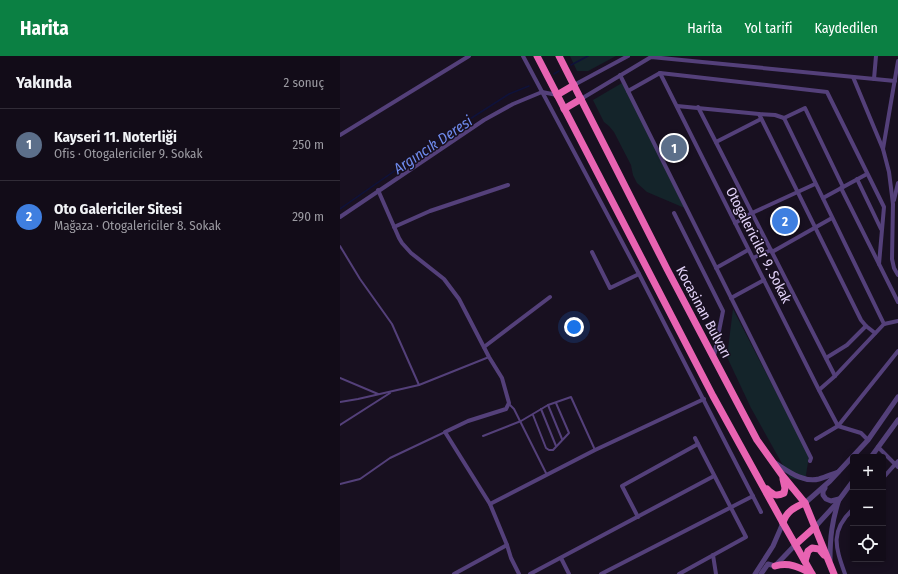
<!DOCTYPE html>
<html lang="tr">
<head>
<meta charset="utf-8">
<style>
  :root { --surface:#120c18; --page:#1b1521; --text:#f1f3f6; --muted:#9c9ba2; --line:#312c37; --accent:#0b8043 }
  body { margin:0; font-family:"Fira Sans Condensed",sans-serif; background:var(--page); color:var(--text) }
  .controls { position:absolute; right:12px; bottom:12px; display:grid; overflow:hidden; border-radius:4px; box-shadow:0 2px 10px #0003 }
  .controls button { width:36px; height:36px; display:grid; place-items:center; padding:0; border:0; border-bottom:1px solid var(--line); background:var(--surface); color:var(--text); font:20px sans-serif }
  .you { position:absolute; left:234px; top:271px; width:14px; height:14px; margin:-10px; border:3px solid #fff; border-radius:50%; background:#1a73e8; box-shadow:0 0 0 6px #1a73e833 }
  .badge { display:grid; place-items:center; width:26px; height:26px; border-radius:50%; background:var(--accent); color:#fff; font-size:13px; font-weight:700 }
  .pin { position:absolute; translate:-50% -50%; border:2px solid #fff; box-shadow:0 1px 4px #0006 }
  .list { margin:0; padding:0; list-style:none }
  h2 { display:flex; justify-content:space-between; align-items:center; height:52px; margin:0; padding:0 16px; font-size:17px }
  h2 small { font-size:13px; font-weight:400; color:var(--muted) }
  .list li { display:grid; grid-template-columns:26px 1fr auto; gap:12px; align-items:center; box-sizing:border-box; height:72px; padding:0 16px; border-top:1px solid var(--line) }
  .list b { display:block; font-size:15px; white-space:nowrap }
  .list p { margin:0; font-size:13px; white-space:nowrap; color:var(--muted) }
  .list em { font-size:13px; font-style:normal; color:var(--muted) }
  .icon { flex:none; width:22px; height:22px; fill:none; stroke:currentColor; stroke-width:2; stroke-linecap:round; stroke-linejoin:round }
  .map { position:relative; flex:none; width:558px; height:518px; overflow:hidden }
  header { display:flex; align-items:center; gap:24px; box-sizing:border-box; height:56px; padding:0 20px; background:var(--accent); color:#fff }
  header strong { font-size:19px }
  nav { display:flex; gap:22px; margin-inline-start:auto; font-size:14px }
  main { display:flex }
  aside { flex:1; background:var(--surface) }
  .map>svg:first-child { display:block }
  .green { fill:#14242a }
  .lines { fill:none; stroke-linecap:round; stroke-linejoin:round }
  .stream { stroke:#0f123a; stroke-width:1.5 }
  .service { stroke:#54407a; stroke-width:2 }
  .minor { stroke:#54407a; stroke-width:4 }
  .tertiary { stroke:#54407a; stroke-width:5 }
  .trunk { stroke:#e863b2; stroke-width:7 }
  .labels { text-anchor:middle; stroke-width:3; stroke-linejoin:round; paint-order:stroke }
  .street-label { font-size:14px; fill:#e4d4fa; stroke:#181020 }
  .water-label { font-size:15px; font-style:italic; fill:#6f8bee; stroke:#181020 }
</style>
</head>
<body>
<header>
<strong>Harita</strong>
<nav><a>Harita</a><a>Yol tarifi</a><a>Kaydedilen</a></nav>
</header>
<main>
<aside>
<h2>Yakında<small>2 sonuç</small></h2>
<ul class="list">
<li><span class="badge" style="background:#5c6f8a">1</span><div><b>Kayseri 11. Noterliği</b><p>Ofis · Otogalericiler 9. Sokak</p></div><em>250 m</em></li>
<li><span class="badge" style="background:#3f7fe0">2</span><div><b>Oto Galericiler Sitesi</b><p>Mağaza · Otogalericiler 8. Sokak</p></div><em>290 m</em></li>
</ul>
</aside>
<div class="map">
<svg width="558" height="518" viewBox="0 0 558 518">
  <rect width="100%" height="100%" fill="#181020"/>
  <g class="green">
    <path d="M230,0H276L248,15H237Z"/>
    <path d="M282,27L347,153L307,136L297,127L293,119L291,109L274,76L269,70L264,66L253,44Z"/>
    <path d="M393,253L469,400L465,425L450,422L411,352L387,301Z"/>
  </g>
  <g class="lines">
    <g class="stream">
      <path d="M231,9L248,0"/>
      <path d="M214,18L219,15"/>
      <path d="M0,153L119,70L169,38L189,30"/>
    </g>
    <g class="service">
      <path d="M0,190L20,223L52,268L79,329"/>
      <path d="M0,322L38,338"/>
      <path d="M0,346L18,343L79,329L149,301"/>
      <path d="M169,348L174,353L207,419"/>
      <path d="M208,349L222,383"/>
      <path d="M201,353L216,390"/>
      <path d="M193,359L206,392L209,394H213L229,377L216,347"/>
      <path d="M0,369L50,337"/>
      <path d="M143,380L181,365L208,349L231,341L255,394"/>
      <path d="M0,428L20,423L50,402L105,376"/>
    </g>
    <g class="minor">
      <path d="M183,0L299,218L421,456"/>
      <path d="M558,5L543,93L549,116L553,148L552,203L554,212L558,219"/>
      <path d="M320,17L479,334L498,370L521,377L528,384"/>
      <path d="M320,17L487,36L544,151L539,208"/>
      <path d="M280,19L471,402L470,405"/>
      <path d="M513,21L543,93"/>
      <path d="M534,23L536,0"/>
      <path d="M234,29L288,0"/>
      <path d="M288,35L320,17"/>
      <path d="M241,43L311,1L555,25"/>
      <path d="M337,50L419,58L435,59L444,62"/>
      <path d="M358,51L495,320"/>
      <path d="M419,58L521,264L526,270L535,277"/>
      <path d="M444,62L544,268"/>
      <path d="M444,62L465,52L503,131"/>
      <path d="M0,79L129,0"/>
      <path d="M376,86L421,63"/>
      <path d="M517,123L541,173"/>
      <path d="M501,132L558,246"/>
      <path d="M38,134L59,182L62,187L71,197L104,223L119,243L149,301L162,322L169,347L166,353L128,365L105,376L150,448L255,394L364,343"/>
      <path d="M483,142L527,118"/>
      <path d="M554,144L558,127"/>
      <path d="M334,157L383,255L374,300"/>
      <path d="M0,161L144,64L173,48L202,36L217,39"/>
      <path d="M395,167L412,157L475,128"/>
      <path d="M54,171L90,155L168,129"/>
      <path d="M252,196L270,232L299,218"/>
      <path d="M432,196L492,162"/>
      <path d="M413,202L431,194"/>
      <path d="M376,212L408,194"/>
      <path d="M391,242L424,224"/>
      <path d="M544,268L558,265"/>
      <path d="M144,291L210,241"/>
      <path d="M486,302L507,289L526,270"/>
      <path d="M479,334L495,320L544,268"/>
      <path d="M476,383L498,370L558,295"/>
      <path d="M538,391L558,411"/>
      <path d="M543,422L558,405"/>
      <path d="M150,448L167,489L171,502L179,518"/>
      <path d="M298,461L282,430L358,388"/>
      <path d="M373,499L376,518"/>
      <path d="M221,502L229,518"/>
      <path d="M114,518L167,489"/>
      <path d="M190,518L374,420"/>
      <path d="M261,518L413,440"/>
      <path d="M339,518L406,481L355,382"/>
      <path d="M505,518C495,490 490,475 513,453"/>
    </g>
    <g class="tertiary">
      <path d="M531,401L558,364"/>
      <path d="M435,407C448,415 463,427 479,423C486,421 492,418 498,416"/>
      <path d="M485,432L483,435V439L486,443L491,445L499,443C492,466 490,480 490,504"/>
      <path d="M465,447L490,425L528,384L558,341"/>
      <path d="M475,471L496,448L513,425"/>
      <path d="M415,518L433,490L443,467"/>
      <path d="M421,518L428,508L435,510L456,488"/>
    </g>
    <g class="trunk">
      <path d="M197,0L373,340L443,467L472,518"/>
      <path d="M219,0L327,213L417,384L442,419L465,447L494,518"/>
      <path d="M217,39L234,29"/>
      <path d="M224,53L241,43"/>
      <path d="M427,433C433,439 436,441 444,437L445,432L443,423"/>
      <path d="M443,467C446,456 454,451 465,447"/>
      <path d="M456,488L475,471"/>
      <path d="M465,505L468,495L472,492L479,493L484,499"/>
      <path d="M435,510C449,506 459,511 472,518"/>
    </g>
  </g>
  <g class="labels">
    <g class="street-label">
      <text transform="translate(419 189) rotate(63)" y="5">Otogalericiler 9. Sokak</text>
      <text transform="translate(364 256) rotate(62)" y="5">Kocasinan Bulvarı</text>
    </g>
    <g class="water-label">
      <text transform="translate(93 89) rotate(-34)" y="5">Argıncık Deresi</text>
    </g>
  </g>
</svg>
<div class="controls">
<button>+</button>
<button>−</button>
<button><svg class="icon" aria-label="locate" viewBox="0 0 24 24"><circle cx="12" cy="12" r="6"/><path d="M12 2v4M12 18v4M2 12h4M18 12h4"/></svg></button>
</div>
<div class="you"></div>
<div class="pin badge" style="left:334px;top:92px;background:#5c6f8a">1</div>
<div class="pin badge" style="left:445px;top:165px;background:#3f7fe0">2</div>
</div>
</main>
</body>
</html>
